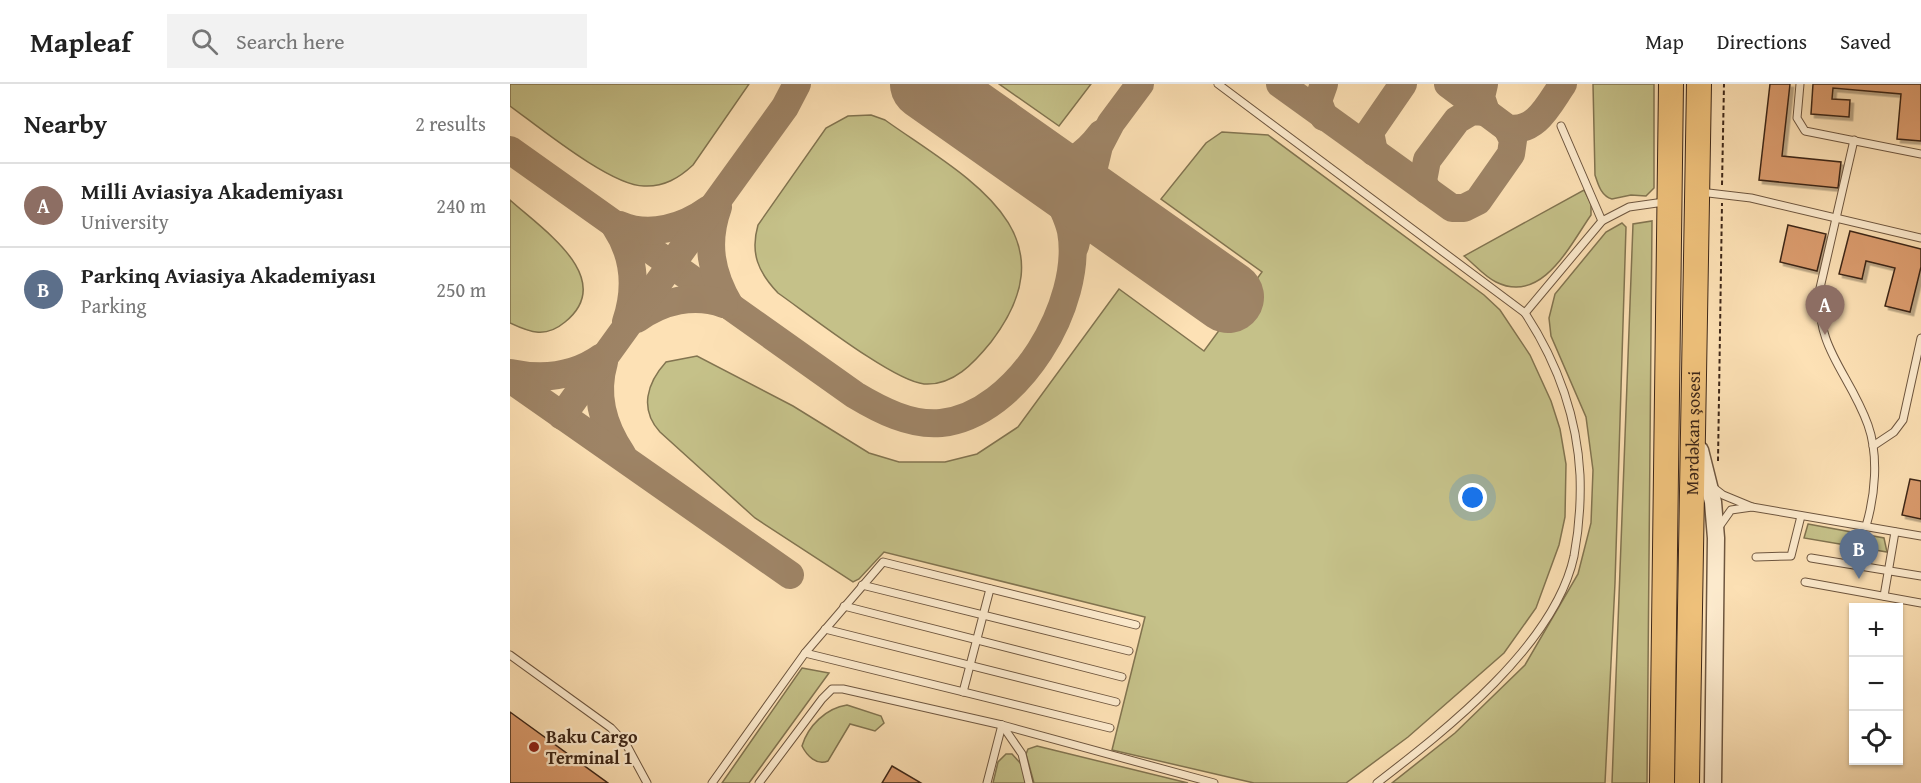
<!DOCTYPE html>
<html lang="en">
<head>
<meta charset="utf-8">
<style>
  :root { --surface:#fff; --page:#f2f2f2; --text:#222; --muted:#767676; --line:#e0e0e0; --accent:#1a73e8 }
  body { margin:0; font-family:"Gentium Book Plus",serif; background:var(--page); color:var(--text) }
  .controls { position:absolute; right:18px; bottom:18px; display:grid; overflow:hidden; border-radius:0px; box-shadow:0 2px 4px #0004 }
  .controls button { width:54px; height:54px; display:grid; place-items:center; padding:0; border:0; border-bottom:2px solid var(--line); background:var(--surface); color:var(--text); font:30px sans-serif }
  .you { position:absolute; left:963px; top:414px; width:21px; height:21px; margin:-15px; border:4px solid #fff; border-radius:50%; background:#1a73e8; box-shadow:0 0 0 9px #1a73e833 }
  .badge { display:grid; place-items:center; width:39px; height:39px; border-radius:50%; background:var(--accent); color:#fff; font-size:20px; font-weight:700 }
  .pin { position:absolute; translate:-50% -50px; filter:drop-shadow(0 2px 3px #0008) }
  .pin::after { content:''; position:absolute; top:32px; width:21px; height:18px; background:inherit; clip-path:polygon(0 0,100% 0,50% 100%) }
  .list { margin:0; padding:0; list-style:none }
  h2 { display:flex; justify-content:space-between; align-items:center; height:78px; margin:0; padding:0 24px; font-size:26px }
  h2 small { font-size:20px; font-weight:400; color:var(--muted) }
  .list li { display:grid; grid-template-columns:39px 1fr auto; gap:18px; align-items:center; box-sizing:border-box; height:84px; padding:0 24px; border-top:2px solid var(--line) }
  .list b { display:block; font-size:22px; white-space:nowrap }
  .list p { margin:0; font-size:20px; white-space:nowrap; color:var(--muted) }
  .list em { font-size:20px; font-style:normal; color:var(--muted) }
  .icon { flex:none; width:33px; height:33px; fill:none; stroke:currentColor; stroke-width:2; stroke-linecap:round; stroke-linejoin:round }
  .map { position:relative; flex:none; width:1411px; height:699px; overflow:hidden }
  header { display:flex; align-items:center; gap:36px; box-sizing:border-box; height:84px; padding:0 30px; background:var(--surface); border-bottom:2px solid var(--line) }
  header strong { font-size:28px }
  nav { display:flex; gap:33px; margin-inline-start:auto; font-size:21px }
  .search { width:420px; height:54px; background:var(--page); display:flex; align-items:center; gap:15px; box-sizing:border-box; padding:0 21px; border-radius:0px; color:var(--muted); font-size:22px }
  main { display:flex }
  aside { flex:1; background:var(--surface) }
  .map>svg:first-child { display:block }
  .green { fill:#c5c189; stroke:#827450; stroke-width:1.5 }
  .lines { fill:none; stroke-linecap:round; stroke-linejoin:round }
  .taxiway { stroke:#9e8466; stroke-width:28 }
  .runway { stroke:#9e8466; stroke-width:72 }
  .building { fill:#db9c6e; stroke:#3e2718; stroke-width:1.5; filter:url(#shadow) }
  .service-casing { stroke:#6e563f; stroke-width:9 }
  .tertiary-casing { stroke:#6e563f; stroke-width:19 }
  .motorway-casing { stroke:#3e2718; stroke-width:26 }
  .path { stroke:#3e2718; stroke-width:2; stroke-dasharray:4.5 3; stroke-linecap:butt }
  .service { stroke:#feeccf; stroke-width:7 }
  .tertiary { stroke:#feeccf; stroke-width:16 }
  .motorway { stroke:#eec07a; stroke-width:24 }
  .poi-dot { fill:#8f2418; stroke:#feeccf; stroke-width:2 }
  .labels { text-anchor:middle; stroke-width:4.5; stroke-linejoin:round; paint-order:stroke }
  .street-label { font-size:18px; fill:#3e2718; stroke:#feeccf }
  .poi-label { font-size:18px; font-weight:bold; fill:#3e2718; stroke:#feeccf; text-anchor:start }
</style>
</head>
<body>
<header>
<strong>Mapleaf</strong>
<div class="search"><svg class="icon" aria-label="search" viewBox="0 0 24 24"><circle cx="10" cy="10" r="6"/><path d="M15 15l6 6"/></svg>Search here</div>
<nav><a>Map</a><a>Directions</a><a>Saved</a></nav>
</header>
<main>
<aside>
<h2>Nearby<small>2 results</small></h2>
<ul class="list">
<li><span class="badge" style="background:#8d6e63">A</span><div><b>Milli Aviasiya Akademiyası</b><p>University</p></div><em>240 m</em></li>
<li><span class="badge" style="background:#5c6f8a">B</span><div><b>Parkinq Aviasiya Akademiyası</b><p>Parking</p></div><em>250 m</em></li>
</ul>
</aside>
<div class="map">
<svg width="1411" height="699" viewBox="0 0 1411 699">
  <defs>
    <filter id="shadow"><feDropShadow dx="3.5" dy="3.5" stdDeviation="0" flood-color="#0004"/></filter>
  </defs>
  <rect width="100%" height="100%" fill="#fde1b5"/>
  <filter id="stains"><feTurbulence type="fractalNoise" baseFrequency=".00333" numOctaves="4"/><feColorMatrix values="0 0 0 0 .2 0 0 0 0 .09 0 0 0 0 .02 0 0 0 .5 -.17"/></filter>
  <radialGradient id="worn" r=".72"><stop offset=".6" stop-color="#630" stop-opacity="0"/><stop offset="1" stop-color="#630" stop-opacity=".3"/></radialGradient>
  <g class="green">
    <path d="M0,0H239L183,81C169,94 154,103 134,102C101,102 29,43 0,22Z"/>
    <path d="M489,0H581L549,42Z"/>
    <path d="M1083,0H1144V104L1136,112L1121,111L1102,115C1091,112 1088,100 1085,91Z"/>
    <path d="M361,31L375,36C455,93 566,147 481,258C464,279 443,302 414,300C383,297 298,230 268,209C248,188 240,169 248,141L316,44L338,32Z"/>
    <path d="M712,48L758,51L974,211L990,226L1020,271L1041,317L1050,345L1056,380L1055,433L1049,461L1026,524L994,569L898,653L836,699H744L602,666L635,533L374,468L349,495L343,498L245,434L150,348C129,325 137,299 156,278L187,272L283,322L359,369L389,378H435L467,370L508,343L609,205L694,267L752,188L651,115L696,59Z"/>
    <path d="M1074,106L1081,120V131C1060,161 1032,221 986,198C975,193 964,180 954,172Z"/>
    <path d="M0,116C32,145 108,195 55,238C36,254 21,249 0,239Z"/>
    <path d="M1142,137L1137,699H1102L1123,140Z"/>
    <path d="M1112,139L1116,143L1105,499L1095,699H882L945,649L1015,581L1068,490L1081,439L1083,386L1076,333L1041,252L1039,234L1045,210L1096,148Z"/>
    <path d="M1298,440L1374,454L1377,468L1294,454Z"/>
    <path d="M292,584L319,589L239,699H212Z"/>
    <path d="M337,621L371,632L374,639L365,647L340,640L318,677C307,682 297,672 292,662C298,642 316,624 337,621Z"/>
    <path d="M527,662L678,699H524L516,670L518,665Z"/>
    <path d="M496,670H502L512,681L517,699H483L488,678Z"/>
  </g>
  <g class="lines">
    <g class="taxiway">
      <path d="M770,0L942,124H954L968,117L1001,70L1003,56L997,44"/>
      <path d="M938,0L997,44C1026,50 1039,20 1053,0"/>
      <path d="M814,33L808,17L814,0"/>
      <path d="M0,66L345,311C370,326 401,342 431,339C508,331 574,219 561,147C556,124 540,101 530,80"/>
      <path d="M864,68L860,48L893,0"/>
      <path d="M530,80C559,83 574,72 591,50"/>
      <path d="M917,106L913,97L917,76L947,36L962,27L976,28L971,13L974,0"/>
      <path d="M208,123C195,159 201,190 220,222"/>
      <path d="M110,141C140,154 174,143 199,125"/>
      <path d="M105,142C125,172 127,205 116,238"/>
      <path d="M565,162L589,62L601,39L630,0"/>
      <path d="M127,235C152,217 184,209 214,220"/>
      <path d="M94,278C84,312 93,342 112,370"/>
      <path d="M0,289C33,296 64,293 92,273"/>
      <path d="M0,295L280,491"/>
      <path d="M52,332L275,23L287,0"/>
    </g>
    <path class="runway" d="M416,0L718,213"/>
  </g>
  <g class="building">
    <path d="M1260,0H1280L1272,72L1331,78L1328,104L1249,96Z"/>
    <path d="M1303,0H1411V57L1387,55L1391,10L1323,4L1322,15L1340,16L1339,33L1301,30Z"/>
    <path d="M1278,141L1316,150L1307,187L1270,178Z"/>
    <path d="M1340,147L1411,165V183L1400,228L1375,222L1385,184L1356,177L1352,195L1329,190Z"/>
    <path d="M1400,395L1411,397V435L1392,431Z"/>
    <path d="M0,628L98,699H0Z"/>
    <path d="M382,682L411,699H372Z"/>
  </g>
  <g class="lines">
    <g class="service-casing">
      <g id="service">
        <path d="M708,0L1015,229C1047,278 1067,332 1070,391C1071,418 1069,445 1064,472C1045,561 936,646 867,699"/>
        <path d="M1290,0L1287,34L1295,47L1411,70"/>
        <path d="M1051,42L1092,137"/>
        <path d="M1344,56L1310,204C1305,265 1339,288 1358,341C1369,372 1365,412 1356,442"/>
        <path d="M1190,108L1241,114L1411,154"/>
        <path d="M1015,229L1092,137L1119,123L1154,118"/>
        <path d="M1363,362L1384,348L1393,336L1411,254"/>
        <path d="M1204,404L1213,411L1242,423L1221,426L1209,443"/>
        <path d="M1242,423L1411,452"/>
        <path d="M1246,473L1281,472L1291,432"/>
        <path d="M1301,474L1411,492"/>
        <path d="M1295,498L1411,519"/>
        <path d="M352,501L619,567"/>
        <path d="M1374,512L1385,448"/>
        <path d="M334,522L612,593"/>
        <path d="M315,545L606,618"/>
        <path d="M295,569L600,644"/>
        <path d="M0,571L101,644L116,660L137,699"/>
        <path d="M453,608L480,505"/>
        <path d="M492,641L512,670L519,699"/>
        <path d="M202,699L295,569L373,478L626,541"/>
        <path d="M249,699L312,615L322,605H333L492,641L704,699"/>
        <path d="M477,699L492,641"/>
      </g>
    </g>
    <g class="tertiary-casing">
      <path id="tertiary" d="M1190,366L1203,418L1206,454L1203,699"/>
    </g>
    <g class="motorway-casing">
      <g id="motorway">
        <path d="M1152,699L1161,0"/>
        <path id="s1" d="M1177,699L1189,0"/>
      </g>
    </g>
    <g class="path">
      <path d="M1212,101L1214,0"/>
      <path d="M1208,377L1212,119"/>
    </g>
    <use href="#service" class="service"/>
    <use href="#tertiary" class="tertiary"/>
    <use href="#motorway" class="motorway"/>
  </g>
  <circle class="poi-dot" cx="24" cy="663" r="6"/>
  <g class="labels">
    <g class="street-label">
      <text dy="6" stroke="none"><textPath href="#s1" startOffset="350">Mərdəkan şosesi</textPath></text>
    </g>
    <g class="poi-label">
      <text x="36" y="659">Baku Cargo<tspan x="36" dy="21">Terminal 1</tspan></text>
    </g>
  </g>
  <rect width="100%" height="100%" filter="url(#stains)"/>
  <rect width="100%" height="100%" fill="url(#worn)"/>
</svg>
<div class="controls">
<button>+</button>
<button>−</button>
<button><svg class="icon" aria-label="locate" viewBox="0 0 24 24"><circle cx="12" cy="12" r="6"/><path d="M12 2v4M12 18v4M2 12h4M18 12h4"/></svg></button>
</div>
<div class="you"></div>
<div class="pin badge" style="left:1315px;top:251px;background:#8d6e63">A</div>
<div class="pin badge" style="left:1349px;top:495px;background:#5c6f8a">B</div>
</div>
</main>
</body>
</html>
